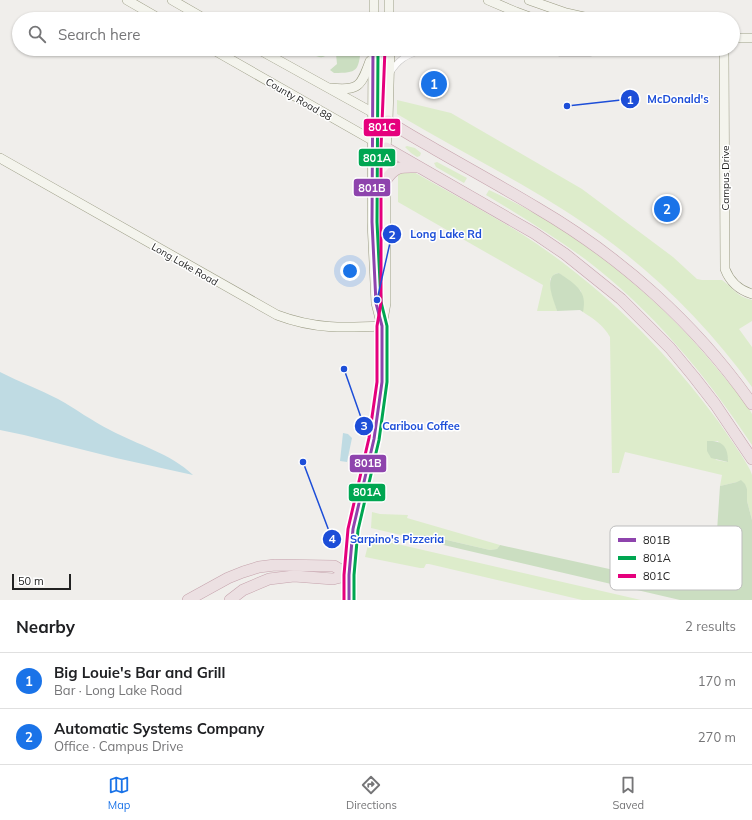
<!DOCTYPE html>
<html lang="en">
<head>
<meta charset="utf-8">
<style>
  :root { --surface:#fff; --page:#f2f2f2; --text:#202124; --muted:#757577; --line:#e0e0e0; --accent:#1a73e8 }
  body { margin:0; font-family:Mulish,sans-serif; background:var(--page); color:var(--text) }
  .scale { position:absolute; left:12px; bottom:10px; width:59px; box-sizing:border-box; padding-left:4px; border:2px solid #222; border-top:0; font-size:11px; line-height:14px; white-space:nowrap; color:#222; -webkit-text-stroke:3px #fff; paint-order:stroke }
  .you { position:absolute; left:350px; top:271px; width:14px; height:14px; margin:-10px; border:3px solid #fff; border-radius:50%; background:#1a73e8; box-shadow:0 0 0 6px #1a73e833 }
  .badge { display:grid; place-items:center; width:26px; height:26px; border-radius:50%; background:var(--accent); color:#fff; font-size:13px; font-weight:700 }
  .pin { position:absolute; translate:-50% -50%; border:2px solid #fff; box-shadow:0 1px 4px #0006 }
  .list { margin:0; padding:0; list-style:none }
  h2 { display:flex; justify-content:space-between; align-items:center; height:52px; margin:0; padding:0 16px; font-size:17px }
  h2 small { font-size:13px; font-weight:400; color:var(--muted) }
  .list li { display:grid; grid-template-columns:26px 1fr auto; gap:12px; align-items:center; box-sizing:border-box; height:56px; padding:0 16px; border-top:1px solid var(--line) }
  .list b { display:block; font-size:15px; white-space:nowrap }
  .list p { margin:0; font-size:13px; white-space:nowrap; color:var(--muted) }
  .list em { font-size:13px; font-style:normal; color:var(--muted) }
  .icon { flex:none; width:22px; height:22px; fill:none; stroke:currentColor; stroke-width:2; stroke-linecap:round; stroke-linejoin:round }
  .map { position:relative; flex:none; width:752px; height:600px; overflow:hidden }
  .search { position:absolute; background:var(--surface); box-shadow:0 1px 3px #0004; left:12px; right:12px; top:12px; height:44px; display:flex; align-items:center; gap:10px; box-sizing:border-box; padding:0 14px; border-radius:22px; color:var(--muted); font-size:15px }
  .sheet { height:164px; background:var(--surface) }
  nav { display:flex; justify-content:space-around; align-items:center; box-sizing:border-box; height:56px; border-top:1px solid var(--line); background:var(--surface); font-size:11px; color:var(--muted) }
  nav a { display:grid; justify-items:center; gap:2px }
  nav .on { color:var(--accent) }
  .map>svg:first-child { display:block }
  .grass { fill:#ddeccb; fill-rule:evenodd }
  .forest { fill:#cbdec1 }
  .water { fill:#bfdbe3 }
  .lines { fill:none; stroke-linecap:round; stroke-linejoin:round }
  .street-casing { stroke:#c9c8c7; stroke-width:7 }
  .secondary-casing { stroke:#999a82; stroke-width:10 }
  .highway-casing { stroke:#c5a2ac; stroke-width:12 }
  .street { stroke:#fdfcfc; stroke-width:6 }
  .secondary { stroke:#f4f4ed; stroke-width:9 }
  .highway { stroke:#ece0e2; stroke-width:11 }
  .bus-1-casing { stroke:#fff; stroke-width:6 }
  .bus-2-casing { stroke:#fff; stroke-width:6 }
  .bus-3-casing { stroke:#fff; stroke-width:6 }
  .bus-1 { stroke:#8e44ad; stroke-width:3 }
  .bus-2 { stroke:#00a651; stroke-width:3 }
  .bus-3 { stroke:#e5007d; stroke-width:3 }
  .labels { text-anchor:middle; stroke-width:3; stroke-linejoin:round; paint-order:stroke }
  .street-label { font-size:10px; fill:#222; stroke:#fff }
  .key { fill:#fff; stroke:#bdbdbd; stroke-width:1 }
  .key-label { font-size:11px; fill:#222 }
  .leader { fill:none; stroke:#1d4ed8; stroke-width:1.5 }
  .callout-dot { fill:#1d4ed8; stroke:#fff; stroke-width:1.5 }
  .mark-label { font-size:12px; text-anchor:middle; font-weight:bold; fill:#fff }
  .callout-label { font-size:11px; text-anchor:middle; font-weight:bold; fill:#1d4ed8; stroke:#fff; stroke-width:3; stroke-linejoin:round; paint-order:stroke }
  .line-badge { stroke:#fff; stroke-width:1.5 }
  .badge-label { font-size:11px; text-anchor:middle; font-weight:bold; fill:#fff }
</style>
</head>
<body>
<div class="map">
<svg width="752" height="600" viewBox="0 0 752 600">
  <rect width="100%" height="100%" fill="#f0eeeb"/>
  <g class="grass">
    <path d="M397,100L451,113L582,189L673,257L697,279L702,280H722C733,288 737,297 752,300V321L739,329L752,347V387C710,328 657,275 598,233C535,188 464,154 397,114Z"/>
    <path d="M407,146L415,148L421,153L420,156L417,157L411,153L405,147Z"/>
    <path d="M437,162L467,178L464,183L436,167L434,163Z"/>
    <path d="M412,171C453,195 497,217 537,244C607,292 668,353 718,421C724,430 751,467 752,475C752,489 752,506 752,520L747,501V489L737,482L720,486L722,475L625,452L619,473H612L610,337C604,326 594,319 583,312L581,291L559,273L555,274L550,279V285L557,311H537L543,285L398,202V173ZM707,441H718L728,459L727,462L716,460Z"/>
    <path d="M489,190C512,201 535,212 556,226C617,265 673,314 719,371C728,382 747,402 752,414C752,421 752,437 752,445C706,375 652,310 585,259C553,236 520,215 486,195Z"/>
    <path d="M372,512L380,514L408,515L407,518L500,545L497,549L490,550L425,535L405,536L371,528Z"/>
    <path d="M370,537L384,541L641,600H582L429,564H426L424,568H420L365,557Z"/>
  </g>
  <g class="forest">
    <path d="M306,49H361C358,71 358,73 334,73L330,70L337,64L336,54C330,52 329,55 323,57C317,58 309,53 306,49Z"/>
    <path d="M559,273C575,284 588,291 583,312L580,310L557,311C554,300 542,275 559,273Z"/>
    <path d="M707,441C723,440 728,447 728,462L711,458L707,451Z"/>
    <path d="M741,480L745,484L747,489V501L752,520V600H680L405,536L425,535L490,550L497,549L500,545L705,590L716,546L720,486L737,482Z"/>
  </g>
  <g class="water">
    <path d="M0,372C19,382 39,389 58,399C76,409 92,421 110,430C138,445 170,453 193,475L116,458L24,435L0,430Z"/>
    <path d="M343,433L348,434L352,438L347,462L340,461Z"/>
  </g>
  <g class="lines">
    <g class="street-casing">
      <g id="street">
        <path d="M390,49H454"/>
        <path d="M551,49L560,53H590"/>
        <path d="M390,73C398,60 406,55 420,51"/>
      </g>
    </g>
    <g class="secondary-casing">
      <g id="secondary">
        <path d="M127,0L160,19"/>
        <path d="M172,0L205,19"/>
        <path d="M389,0V19"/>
        <path d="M488,0L516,12L535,19"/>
        <path d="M529,0L566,13L593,19"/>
        <path d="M374,19V0"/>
        <path d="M733,38H752"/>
        <path d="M212,49L386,148"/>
        <path d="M258,49L388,121"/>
        <path d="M373,49L372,222L376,303L381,323"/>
        <path d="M724,49L725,269C730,282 739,290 752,294"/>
        <path d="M331,88C359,91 361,86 370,61"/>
        <path d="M0,158L277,315C314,329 343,328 382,326"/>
        <path d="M349,600V575L353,529L374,439L382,382V326L386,303V148L388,121L390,49"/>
      </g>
    </g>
    <g class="highway-casing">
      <g id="highway">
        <path d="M388,121C404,132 421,141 438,151C471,170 504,188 537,208C621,257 696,324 752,404"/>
        <path d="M386,148L534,233L565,254L621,299L670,348L694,377L715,404L752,459"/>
        <path d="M386,180C396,165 402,167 418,167"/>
        <path d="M188,600L228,578L243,572L259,567L275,565L334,566L349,575"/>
        <path d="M230,600L243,590L269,579L294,576L333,579L349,575"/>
      </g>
    </g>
    <use href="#street" class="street"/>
    <use href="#secondary" class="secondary"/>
    <use href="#highway" class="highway"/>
    <g class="bus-1-casing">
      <path id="bus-1" d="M349,600V575L353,529L374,439L382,382V326L376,303L372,222L373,49"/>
    </g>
    <g class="bus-2-casing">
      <path id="bus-2" d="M354,600V575L358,530L379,440L387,382V326L381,302L377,222L378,49"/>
    </g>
    <g class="bus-3-casing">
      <path id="bus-3" d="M344,600V575L348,529L369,438L377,382V326L381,303V148L385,49"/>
    </g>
    <use href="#bus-1" class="bus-1"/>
    <use href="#bus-2" class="bus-2"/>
    <use href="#bus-3" class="bus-3"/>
  </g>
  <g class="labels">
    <g class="street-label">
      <text transform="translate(299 99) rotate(30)" y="4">County Road 88</text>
      <text transform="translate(725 178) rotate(-90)" y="4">Campus Drive</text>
      <text transform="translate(185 264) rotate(30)" y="4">Long Lake Road</text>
    </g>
  </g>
  <rect x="610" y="526" width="132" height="64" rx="6" class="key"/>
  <rect x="618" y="538" width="18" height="4" fill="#8e44ad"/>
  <rect x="618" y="556" width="18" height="4" fill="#00a651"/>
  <rect x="618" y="574" width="18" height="4" fill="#e5007d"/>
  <g class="key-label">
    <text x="643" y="544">801B</text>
    <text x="643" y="562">801A</text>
    <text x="643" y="580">801C</text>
  </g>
  <path class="leader" d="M567 106L630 99M377 300L392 234M344 369L364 426M303 462L332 539"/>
  <g class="callout-dot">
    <circle cx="567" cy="106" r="4"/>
    <circle cx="377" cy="300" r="4"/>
    <circle cx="344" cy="369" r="4"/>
    <circle cx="303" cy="462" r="4"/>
    <circle cx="630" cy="99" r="10"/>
    <circle cx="392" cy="234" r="10"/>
    <circle cx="364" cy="426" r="10"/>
    <circle cx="332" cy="539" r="10"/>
  </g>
  <g class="mark-label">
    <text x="630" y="104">1</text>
    <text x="392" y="239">2</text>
    <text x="364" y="430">3</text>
    <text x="332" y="543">4</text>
  </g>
  <g class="callout-label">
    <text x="678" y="103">McDonald's</text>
    <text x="446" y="238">Long Lake Rd</text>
    <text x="421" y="430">Caribou Coffee</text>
    <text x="397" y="543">Sarpino's Pizzeria</text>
  </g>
  <g class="line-badge">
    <rect x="363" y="118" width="38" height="19" rx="4" fill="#e5007d"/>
    <rect x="358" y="148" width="38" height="19" rx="4" fill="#00a651"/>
    <rect x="353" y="178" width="38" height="19" rx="4" fill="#8e44ad"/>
    <rect x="349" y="454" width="38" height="19" rx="4" fill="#8e44ad"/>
    <rect x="348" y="483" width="38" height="19" rx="4" fill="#00a651"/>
  </g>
  <g class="badge-label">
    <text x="382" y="131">801C</text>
    <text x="377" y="162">801A</text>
    <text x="372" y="192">801B</text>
    <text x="368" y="467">801B</text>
    <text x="367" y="496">801A</text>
  </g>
</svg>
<div class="scale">50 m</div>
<div class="you"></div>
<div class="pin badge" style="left:434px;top:84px">1</div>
<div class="pin badge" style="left:667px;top:209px">2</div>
<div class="search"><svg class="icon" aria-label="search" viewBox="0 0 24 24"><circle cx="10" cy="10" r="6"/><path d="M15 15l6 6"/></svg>Search here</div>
</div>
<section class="sheet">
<h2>Nearby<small>2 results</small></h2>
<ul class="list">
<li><span class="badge">1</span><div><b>Big Louie's Bar and Grill</b><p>Bar · Long Lake Road</p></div><em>170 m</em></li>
<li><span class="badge">2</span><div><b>Automatic Systems Company</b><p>Office · Campus Drive</p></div><em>270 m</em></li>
</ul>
</section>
<nav>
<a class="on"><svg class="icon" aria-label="map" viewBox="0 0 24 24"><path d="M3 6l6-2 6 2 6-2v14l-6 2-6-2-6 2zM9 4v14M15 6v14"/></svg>Map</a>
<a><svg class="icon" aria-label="directions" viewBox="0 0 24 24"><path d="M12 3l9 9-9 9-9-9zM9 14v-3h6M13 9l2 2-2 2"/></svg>Directions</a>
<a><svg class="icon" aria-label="saved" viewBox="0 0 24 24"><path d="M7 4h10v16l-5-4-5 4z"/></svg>Saved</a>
</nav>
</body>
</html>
